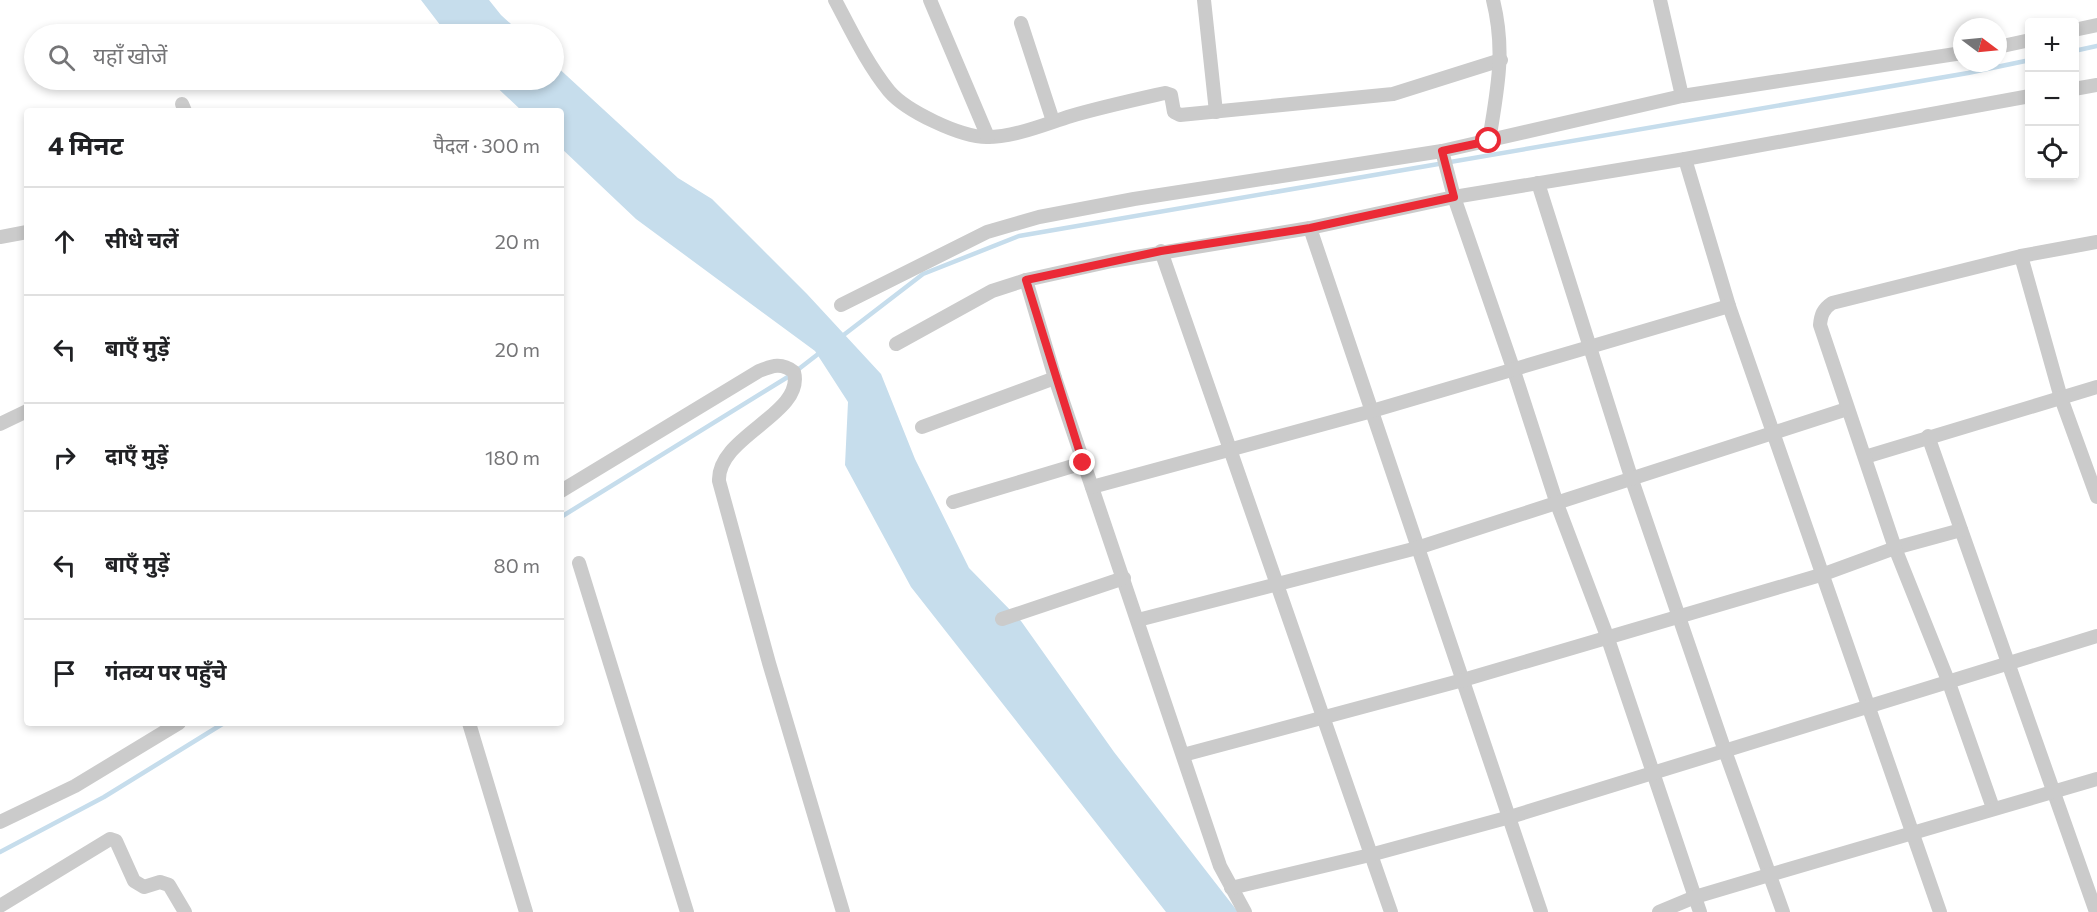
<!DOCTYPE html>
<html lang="hi">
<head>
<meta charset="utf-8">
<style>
  :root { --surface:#fff; --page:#f6f6f6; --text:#202124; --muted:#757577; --line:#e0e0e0 }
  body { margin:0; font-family:Commissioner,"Noto Sans Devanagari",sans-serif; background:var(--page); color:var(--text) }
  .controls { position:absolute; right:18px; top:18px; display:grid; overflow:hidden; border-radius:6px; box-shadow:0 3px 9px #0003 }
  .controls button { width:54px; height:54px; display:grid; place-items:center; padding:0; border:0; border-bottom:2px solid var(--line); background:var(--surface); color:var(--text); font:30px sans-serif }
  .compass { position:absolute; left:1953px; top:18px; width:54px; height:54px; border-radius:50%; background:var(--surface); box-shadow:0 3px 9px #0003; rotate:106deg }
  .stop { position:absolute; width:18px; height:18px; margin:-14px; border:4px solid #eb2a36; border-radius:50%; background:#fff }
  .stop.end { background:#eb2a36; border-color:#fff; box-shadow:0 2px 6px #0008 }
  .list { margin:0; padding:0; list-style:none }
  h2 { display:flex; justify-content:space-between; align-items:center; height:78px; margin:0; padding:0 24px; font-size:26px }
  h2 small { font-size:20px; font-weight:400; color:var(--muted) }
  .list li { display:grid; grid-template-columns:39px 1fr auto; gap:18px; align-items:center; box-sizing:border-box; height:108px; padding:0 24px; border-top:2px solid var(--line) }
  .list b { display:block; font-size:22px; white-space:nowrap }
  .list em { font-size:20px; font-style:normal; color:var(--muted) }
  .icon { flex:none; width:33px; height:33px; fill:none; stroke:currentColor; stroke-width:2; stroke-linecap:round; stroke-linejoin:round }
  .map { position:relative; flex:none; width:2097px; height:912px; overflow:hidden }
  .search { position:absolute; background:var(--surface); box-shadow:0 3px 9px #0003; left:24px; top:24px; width:540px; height:66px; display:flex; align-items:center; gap:15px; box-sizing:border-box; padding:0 21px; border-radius:33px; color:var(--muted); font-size:22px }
  .panel { position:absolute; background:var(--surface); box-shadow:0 3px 9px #0003; left:24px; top:108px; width:540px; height:618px; border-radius:6px }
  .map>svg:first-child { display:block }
  .water { fill:#c6ddec }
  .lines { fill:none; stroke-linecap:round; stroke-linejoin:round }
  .stream { stroke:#c6ddec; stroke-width:4.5 }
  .minor { stroke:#cbcbcb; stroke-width:14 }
  .route { stroke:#eb2a36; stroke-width:8 }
</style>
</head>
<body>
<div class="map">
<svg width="2097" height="912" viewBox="0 0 2097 912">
  <rect width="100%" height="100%" fill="#fff"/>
  <g class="water">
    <path d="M421,0H489L501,15L522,34H447Z"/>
    <path d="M554,64L678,178L712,199L807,294L881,374L915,459L969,568L1021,621L1114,752L1238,912H1166L911,587L845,465L848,402L815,351L636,219L561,148V111H522L489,80H554Z"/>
  </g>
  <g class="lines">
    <g class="stream">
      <path d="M2074,51L2097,46"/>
      <path d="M841,337L923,274L1019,236L1968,73L2030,60"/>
      <path d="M561,517L791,375L822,351"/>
      <path d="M0,852L104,797L224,723"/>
    </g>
    <g class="minor">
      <path d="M835,0C851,30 867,64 889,91C906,111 960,137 987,137C1015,137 1045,124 1071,116C1102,107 1134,100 1165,93L1171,95L1174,112L1180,115L1393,94L1501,60"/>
      <path d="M930,0L988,137"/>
      <path d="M1204,0L1216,112"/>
      <path d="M1660,0L1682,96"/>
      <path d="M1021,23L1053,121"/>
      <path d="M2074,30L2097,25"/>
      <path d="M1998,47L2030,40"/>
      <path d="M2074,89L2097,85"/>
      <path d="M182,104L185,111"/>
      <path d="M1489,141C1497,90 1506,52 1493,0"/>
      <path d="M1442,151L1454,197L1513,368L1557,504L1607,636L1700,912"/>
      <path d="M1685,159L1729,306L1940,912"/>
      <path d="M1538,183L1632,480L1725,751L1783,912"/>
      <path d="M1310,228L1541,912"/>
      <path d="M0,237L27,232"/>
      <path d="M1161,251L1391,912"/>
      <path d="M2021,256L2061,398L2097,497"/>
      <path d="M1026,280L1055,378L1220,866L1245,912"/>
      <path d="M841,305L987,232L1039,217L1134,199L1442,151L1682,96L1962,53"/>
      <path d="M896,344L992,291L1026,280L1112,261L1310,228L1454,197L1685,159L2030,96"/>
      <path d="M0,424L27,411"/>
      <path d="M922,427L1055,378"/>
      <path d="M1928,436L2096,912"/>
      <path d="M1865,457L2097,387"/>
      <path d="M1092,487L1372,411L1729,306"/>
      <path d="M561,491L759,371C772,366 781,362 794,372C805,414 717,436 719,481L769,663L843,912"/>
      <path d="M953,502L1083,463"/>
      <path d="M579,563L687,912"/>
      <path d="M1002,619L1124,578"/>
      <path d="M1138,620L1417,548L1847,409"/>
      <path d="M469,723L526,912"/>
      <path d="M1183,755L1463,680L1824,574L1895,548L1961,530"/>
      <path d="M1993,808L1949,683L1895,548L1820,325C1821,315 1823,309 1832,303L2021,256L2097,242"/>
      <path d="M0,822L75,786L179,723"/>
      <path d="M1231,888L1370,855L1510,817L2097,636"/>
      <path d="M0,906L110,839L116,841L134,881L144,887L160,882L169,885L185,912"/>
      <path d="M1659,912L1695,897L1769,875L2097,779"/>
    </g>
  </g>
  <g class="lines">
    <path class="route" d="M1083,463L1026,280L1161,251L1310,228L1454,197L1442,151L1489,141"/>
  </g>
</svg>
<div class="controls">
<button>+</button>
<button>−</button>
<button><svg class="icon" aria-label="locate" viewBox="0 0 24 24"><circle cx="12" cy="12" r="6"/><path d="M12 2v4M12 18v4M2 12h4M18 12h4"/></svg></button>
</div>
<svg class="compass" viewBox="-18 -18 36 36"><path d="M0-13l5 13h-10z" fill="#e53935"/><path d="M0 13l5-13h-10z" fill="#757577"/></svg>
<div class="stop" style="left:1489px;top:141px"></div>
<div class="stop end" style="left:1083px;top:463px"></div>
<div class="search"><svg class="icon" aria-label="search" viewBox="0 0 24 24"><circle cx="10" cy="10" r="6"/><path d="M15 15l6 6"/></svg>यहाँ खोजें</div>
<section class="panel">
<h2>4 मिनट<small>पैदल · 300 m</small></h2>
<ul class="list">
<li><svg class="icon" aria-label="ahead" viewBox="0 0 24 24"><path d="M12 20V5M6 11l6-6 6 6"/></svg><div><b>सीधे चलें</b></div><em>20 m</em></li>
<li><svg class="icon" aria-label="left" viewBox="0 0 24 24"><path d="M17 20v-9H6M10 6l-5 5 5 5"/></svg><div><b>बाएँ मुड़ें</b></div><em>20 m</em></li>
<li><svg class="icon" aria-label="right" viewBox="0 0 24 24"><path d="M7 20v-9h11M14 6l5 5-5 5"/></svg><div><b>दाएँ मुड़ें</b></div><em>180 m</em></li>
<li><svg class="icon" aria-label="left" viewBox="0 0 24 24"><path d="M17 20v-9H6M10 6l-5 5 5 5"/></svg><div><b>बाएँ मुड़ें</b></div><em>80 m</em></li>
<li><svg class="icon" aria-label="arrive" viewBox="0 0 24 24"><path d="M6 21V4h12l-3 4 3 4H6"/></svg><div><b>गंतव्य पर पहुँचे</b></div></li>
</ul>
</section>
</div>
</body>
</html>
